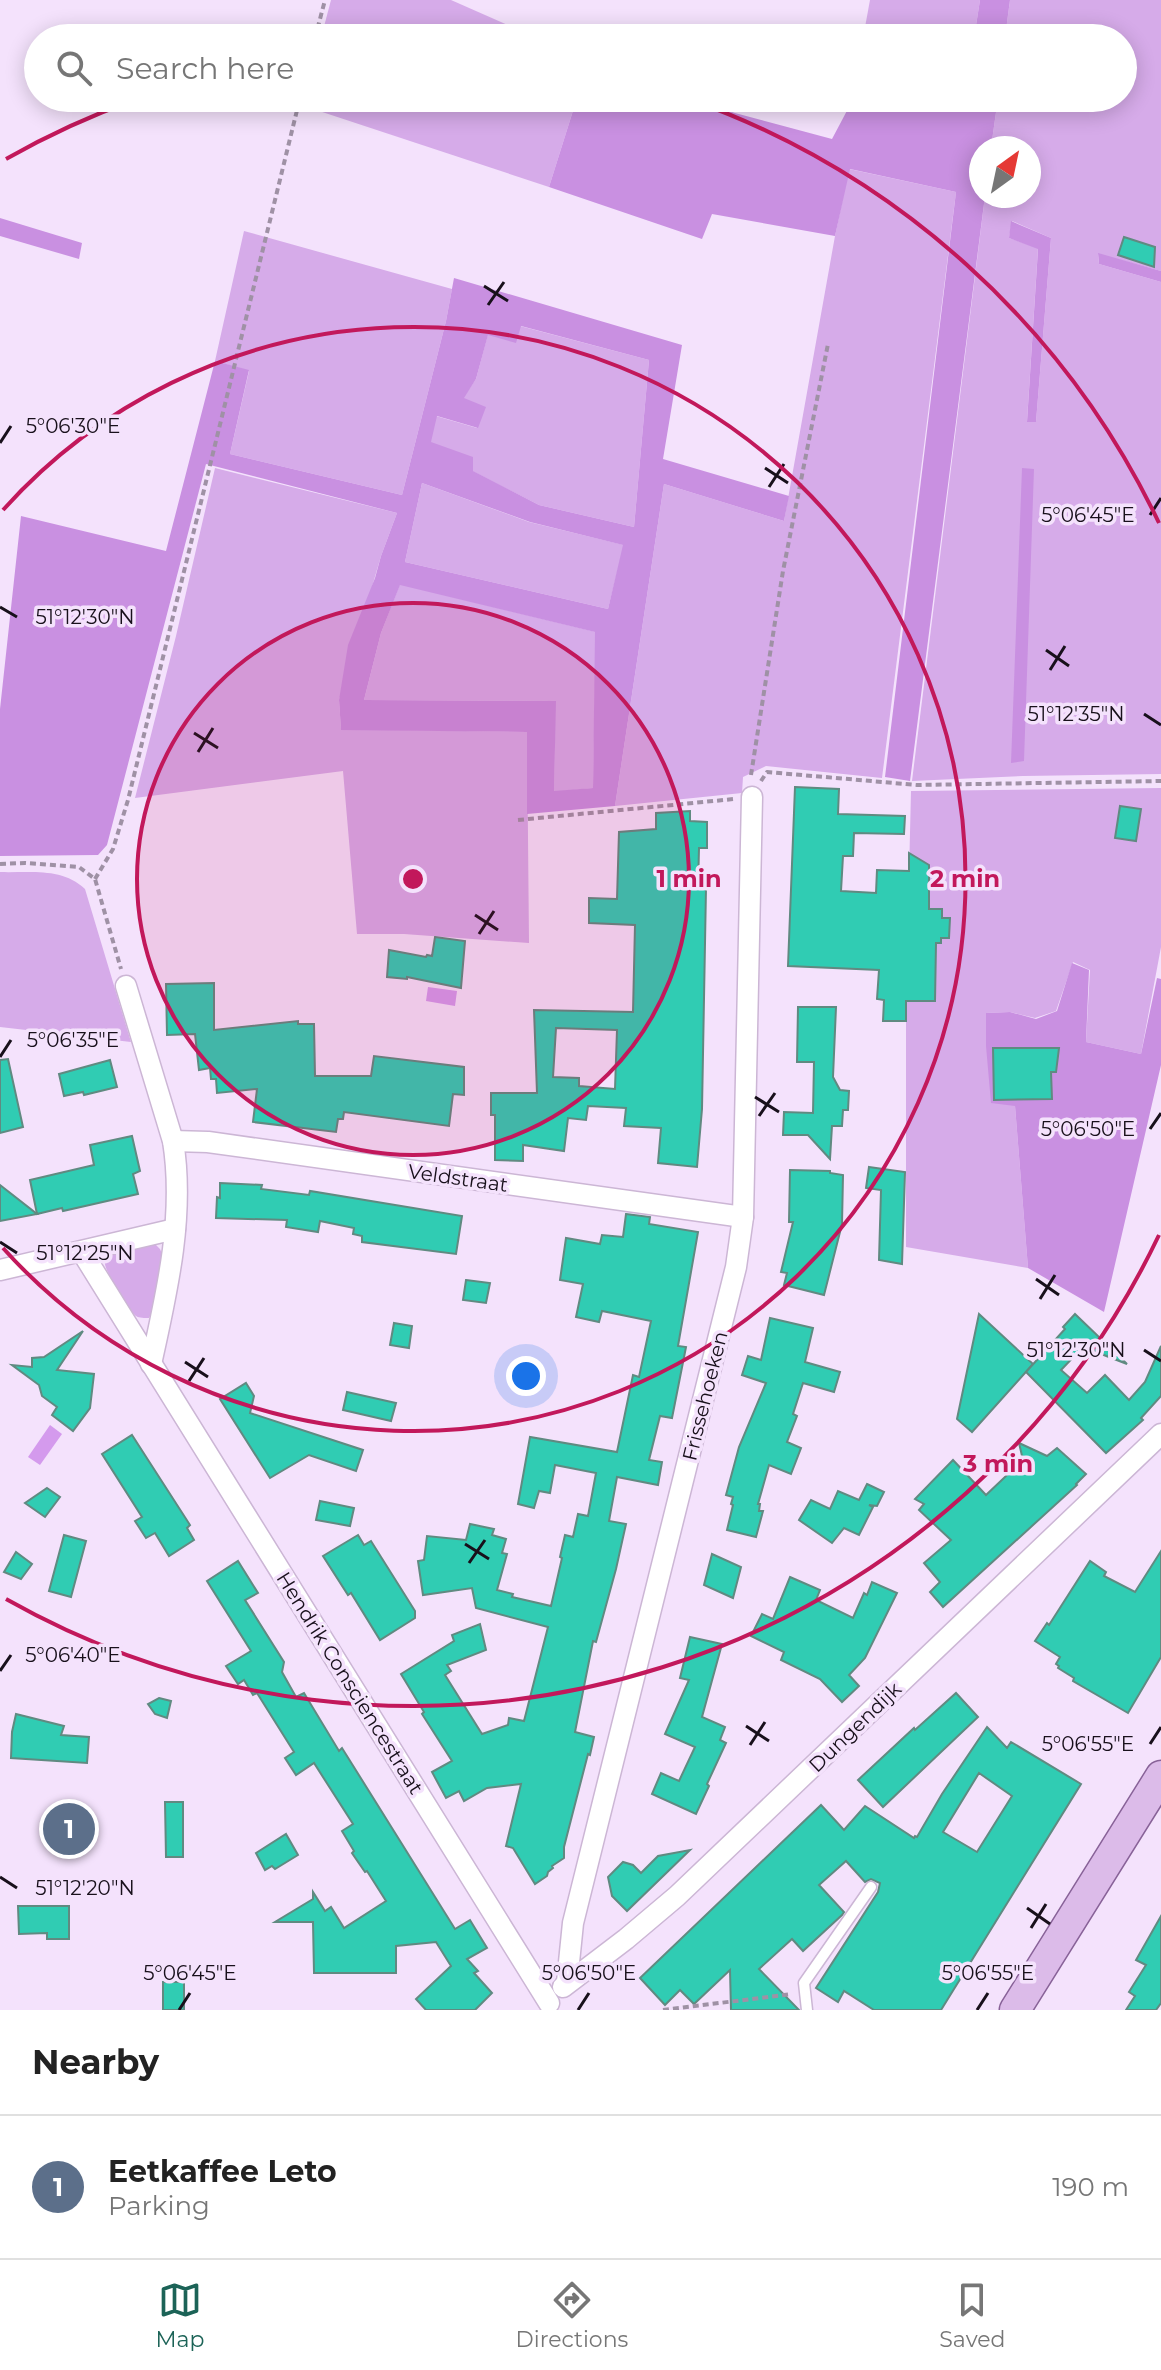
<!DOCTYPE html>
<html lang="en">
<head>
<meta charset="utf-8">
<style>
  :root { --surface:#fff; --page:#f2f2f2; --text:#222; --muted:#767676; --line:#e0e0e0; --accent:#1c6357 }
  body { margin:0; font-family:Montserrat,sans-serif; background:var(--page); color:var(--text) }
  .compass { position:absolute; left:969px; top:136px; width:72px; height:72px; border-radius:50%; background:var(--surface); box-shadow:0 4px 20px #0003; rotate:33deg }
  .you { position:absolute; left:526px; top:1376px; width:28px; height:28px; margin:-20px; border:6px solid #fff; border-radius:50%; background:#1a73e8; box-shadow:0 0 0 12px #1a73e833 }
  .badge { display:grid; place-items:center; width:52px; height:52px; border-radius:50%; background:var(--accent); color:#fff; font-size:26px; font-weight:700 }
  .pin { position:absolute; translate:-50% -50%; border:4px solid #fff; box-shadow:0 2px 8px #0006 }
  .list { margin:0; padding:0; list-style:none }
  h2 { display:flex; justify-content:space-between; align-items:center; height:104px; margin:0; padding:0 32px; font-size:34px }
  h2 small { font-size:26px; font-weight:400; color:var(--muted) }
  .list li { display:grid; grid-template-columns:52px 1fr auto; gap:24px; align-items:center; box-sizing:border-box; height:144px; padding:0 32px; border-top:2px solid var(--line) }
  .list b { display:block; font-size:30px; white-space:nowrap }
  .list p { margin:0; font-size:26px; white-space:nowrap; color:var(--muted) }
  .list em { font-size:26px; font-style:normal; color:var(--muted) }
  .icon { flex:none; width:44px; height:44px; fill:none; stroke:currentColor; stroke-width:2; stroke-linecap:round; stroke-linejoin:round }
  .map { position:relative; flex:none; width:1161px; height:2010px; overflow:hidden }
  .search { position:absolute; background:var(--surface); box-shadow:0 4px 20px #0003; left:24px; right:24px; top:24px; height:88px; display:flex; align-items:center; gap:20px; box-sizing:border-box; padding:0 28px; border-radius:44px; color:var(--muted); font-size:30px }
  .sheet { height:248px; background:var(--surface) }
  nav { display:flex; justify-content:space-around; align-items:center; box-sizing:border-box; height:112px; border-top:2px solid var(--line); background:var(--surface); font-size:22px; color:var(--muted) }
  nav a { display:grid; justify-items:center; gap:4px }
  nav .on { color:var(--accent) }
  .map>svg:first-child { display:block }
  .green { fill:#d6abe9; fill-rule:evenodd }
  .forest { fill:#c990e1; fill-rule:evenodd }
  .water { fill:#d49aed }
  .building { fill:#30ccb3; stroke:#608a81; stroke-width:2; fill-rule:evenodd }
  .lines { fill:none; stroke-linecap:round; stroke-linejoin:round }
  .service-casing { stroke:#ccb6d5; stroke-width:13 }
  .minor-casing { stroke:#ccb6d5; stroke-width:23 }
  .primary-casing { stroke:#886298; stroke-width:33 }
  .path { stroke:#9f91a5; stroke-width:4; stroke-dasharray:6 4; stroke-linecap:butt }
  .service { stroke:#fff; stroke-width:10 }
  .minor { stroke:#fff; stroke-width:20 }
  .primary { stroke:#dcbbe9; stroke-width:30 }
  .ticks { fill:none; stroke:#18101b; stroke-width:3 }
  .ring { fill:none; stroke:#c2185b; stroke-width:4 }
  .labels { text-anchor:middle; stroke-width:7; stroke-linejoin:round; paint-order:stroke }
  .street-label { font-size:20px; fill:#18101b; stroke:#f4e2fc }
  .ticks-label { font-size:20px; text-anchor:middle; fill:#18101b; stroke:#f4e2fc; stroke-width:7; stroke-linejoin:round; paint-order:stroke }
  .centre { fill:#c2185b; stroke:#f4e2fc; stroke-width:4 }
  .ring-label { font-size:24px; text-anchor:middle; font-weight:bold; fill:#c2185b; stroke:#f4e2fc; stroke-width:7; stroke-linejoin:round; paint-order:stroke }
</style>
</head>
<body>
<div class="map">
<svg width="1161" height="2010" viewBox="0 0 1161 2010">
  <rect width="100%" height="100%" fill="#f4e2fc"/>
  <g class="green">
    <path d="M331,0H451L537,38H321Z"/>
    <path d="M870,0H980L974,38H863Z"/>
    <path d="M1010,0H1161V271L1098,254L1099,264L1161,282V774L1023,776L912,781L985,196H1029V148H991L998,98H1123V38H1005ZM1012,221L1051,238L1036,422L1027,421L1038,248L1009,238Z"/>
    <path d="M306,98H577L549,187L304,106Z"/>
    <path d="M849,169L956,192L882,778L766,766L743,777L742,793L615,806L664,484L784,521L835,236Z"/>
    <path d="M244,231L452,289L446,321L402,495L230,454L249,371L215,361Z"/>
    <path d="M520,326L649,360L634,527L539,505L472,471L430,442L436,416L477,428L463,398L476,379L488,334Z"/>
    <path d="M215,468L397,513L381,556L339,700L341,729L527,732L529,943L404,934H357L343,771L135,798L176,636Z"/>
    <path d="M422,483L529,522L624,545L608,609L405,562Z"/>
    <path d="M400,584L596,632L593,788L554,792L555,701L364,700L381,633Z"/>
    <path d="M1161,788V947L1141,1054L1086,1042L1090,970L1073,962L1056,1011L1035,1018L1010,1012L986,1013L1015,1106L1028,1268L906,1247V1001L911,791Z"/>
    <path d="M0,872C30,873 62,867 85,889L131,1042L0,1027Z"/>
    <path d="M155,1244L160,1249L163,1256L153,1311L149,1318C145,1318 139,1318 136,1316C129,1311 103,1269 105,1262C107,1256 110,1256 115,1254Z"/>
  </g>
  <g class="forest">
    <path d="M980,0H1010L1005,38H974Z"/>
    <path d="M577,98H690L735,113L832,139L850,105L859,98H998L991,148H981V196H985L910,781L885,777L956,192L850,169L835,236L712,214L702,239L549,187Z"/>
    <path d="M0,218L82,243L79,259L0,236Z"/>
    <path d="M1011,221L1051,238L1036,422H1027L1038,249L1009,238Z"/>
    <path d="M1098,253L1161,271V282L1099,264Z"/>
    <path d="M454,278L682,345L663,459L789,496L784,521L664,484L615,806L527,814V732L341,730L339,700L348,645L375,578L381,556L397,513L206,464L107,845L98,855L0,856V709L21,516L166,551L215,361L249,370L230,454L402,495L446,321ZM521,326L649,360L634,527L539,505L473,471V457L431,442L437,416L478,428L486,407L464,398L476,379L488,335L516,343ZM422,483L530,522L623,545L608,609L405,562ZM400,585L595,632L593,788L554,791L556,701L364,700L381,633Z"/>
    <path d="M1022,468L1034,469L1024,761L1011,763Z"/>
    <path d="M1072,963L1089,970L1086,1042L1141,1054L1157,978L1161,979V1065L1104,1312L1028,1268L1015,1106L991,1103L986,1046V1013L1010,1012L1036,1019L1057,1011Z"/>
  </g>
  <g class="water">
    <path d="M428,987L457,991L455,1006L426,1001Z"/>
    <path d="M50,1425L62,1434L40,1465L28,1457Z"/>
  </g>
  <g class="building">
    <path d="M1124,237L1155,247L1154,267L1118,255Z"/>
    <path d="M795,787L839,789L838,814L905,816L904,834L854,833L853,856H843L841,891L876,893L877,870L909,871V853L929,865V909H942V918H950L949,938H941V943H936L935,1001H906V1021H883L884,1000L877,999L879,970L788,966Z"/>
    <path d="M1120,806L1141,809L1136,841L1115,838Z"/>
    <path d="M690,811V821L707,822V848H699L698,888H706L702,1109L697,1167L658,1163L661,1128L624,1126L626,1108L588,1106L586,1120L568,1118L564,1151L523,1145V1161L495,1160V1115H491V1093H537L534,1010L633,1012L635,925L589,923V898L617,899L619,832L656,829V813ZM556,1028L617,1030L615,1089L579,1086V1078L553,1077Z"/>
    <path d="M435,937L465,941L461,988L407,977V979L387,977L389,950L426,957L427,955L432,956Z"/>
    <path d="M214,983V1030L298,1021V1024H314L315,1076H371L374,1056L464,1067V1095L453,1094L449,1126L344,1112L343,1119H338L336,1132L253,1122L257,1089L217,1093L216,1079H211L210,1068L199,1070L195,1034L167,1035L166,984Z"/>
    <path d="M798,1007H836L833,1077L840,1090L849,1091L848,1110H843L842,1126H832L830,1159L808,1135H783L784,1112L813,1113L814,1062H797Z"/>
    <path d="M993,1048H1059L1056,1072H1051L1052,1099L994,1100Z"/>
    <path d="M8,1059L23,1127L0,1133V1060Z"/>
    <path d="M110,1060L117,1087L84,1095L83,1092L64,1096L59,1074Z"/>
    <path d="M132,1136L140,1171L133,1174L138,1194L63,1211L62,1208L37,1214L30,1180L94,1165L90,1145Z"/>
    <path d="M869,1167L905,1172L902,1264L879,1260L881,1190L866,1188Z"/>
    <path d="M790,1170L830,1171V1173L843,1175L842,1224L824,1295L784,1285L787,1273L781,1272L793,1222H789Z"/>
    <path d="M220,1183L262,1185L261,1189L309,1195L310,1191L462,1216L456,1254L362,1242V1236L353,1234L354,1228L320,1221L318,1232L286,1227L287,1220L216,1218L217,1197L220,1198Z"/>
    <path d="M0,1185L37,1214L0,1221Z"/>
    <path d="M626,1214L650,1217L649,1224L698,1232L678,1346L686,1347L672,1418L660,1416L649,1460L662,1462L658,1485L617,1477L609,1521L626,1524L616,1569L596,1642L593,1641L575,1732L594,1737L590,1755L588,1754L573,1812L564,1847V1858L552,1866L553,1868L548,1872L547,1876L535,1884L513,1848L506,1846L521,1784L487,1788L464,1801L459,1791L446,1798L432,1772L452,1761L422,1714L424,1712L401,1674L454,1641L452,1635L480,1624L486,1650L447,1665L451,1671L445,1675L482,1734L508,1725L509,1718L524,1721L548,1627L476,1608L472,1588L423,1595L418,1561L424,1560L427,1536L466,1540L470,1524L494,1529L492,1535L506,1539L502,1553L507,1554L497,1590L513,1594L512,1597L551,1606L562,1558L560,1557L565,1535L573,1537L578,1514L588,1516L596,1473L555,1465L550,1493L539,1491L534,1508L518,1504L530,1437L617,1452L633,1375L639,1377L651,1321L602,1311L599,1322L576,1317L583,1284L560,1280L566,1238L600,1244L602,1235L623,1237Z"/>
    <path d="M466,1280L490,1283L486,1303L463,1300Z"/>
    <path d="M979,1314L1033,1364L972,1432L957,1419Z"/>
    <path d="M1075,1314L1127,1364L1083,1347L1061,1370L1087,1393L1105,1375L1129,1400L1145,1382L1161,1346V1396L1141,1418L1143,1420L1106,1453L1026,1372L1065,1329L1063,1327Z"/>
    <path d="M770,1318L813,1328L805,1362L840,1372L834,1392L803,1383L793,1414L797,1416L787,1442L801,1448L791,1474L769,1465L758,1504H760L759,1511H763L756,1537L727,1530L733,1505L731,1504L733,1497L726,1495L739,1447L766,1383L742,1375L748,1356L761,1360Z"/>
    <path d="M394,1323L412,1326L409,1348L390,1345Z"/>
    <path d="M83,1331L57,1370L94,1374L90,1408L73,1431L52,1415L57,1407L42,1396L39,1385L12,1365L32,1367V1358L44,1357Z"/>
    <path d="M246,1383L254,1396L250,1413L363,1450L356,1471L309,1455L270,1478L220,1399Z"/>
    <path d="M347,1392L396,1403L391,1421L343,1410Z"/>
    <path d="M132,1435L190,1525L187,1528L194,1540L169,1556L155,1533L146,1538L135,1521L142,1517L102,1454Z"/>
    <path d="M1019,1443L1047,1456L1057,1448L1086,1474L1076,1484L1077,1485L943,1607L930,1592L940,1582L924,1563L951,1540L919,1510L924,1504L915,1499L953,1460L986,1495L1023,1460Z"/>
    <path d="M867,1484L884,1492L877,1506L869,1505L873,1507L859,1535L844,1528L832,1543L799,1520L811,1500L830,1509L838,1491L859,1500Z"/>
    <path d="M47,1488L60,1497L45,1517L25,1503Z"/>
    <path d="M320,1501L354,1508L350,1526L316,1520Z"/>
    <path d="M64,1535L86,1541L71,1597L49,1591Z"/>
    <path d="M358,1535L364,1545L371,1541L415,1611V1618L380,1640L351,1593L348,1595L323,1556Z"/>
    <path d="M1161,1551V1657L1128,1713L1073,1681L1074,1678L1058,1668L1059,1666L1056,1664L1060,1657L1035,1641L1047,1623L1049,1625L1090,1561L1106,1572L1104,1576L1135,1592Z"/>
    <path d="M16,1552L32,1564L21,1579L4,1572Z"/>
    <path d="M712,1554L741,1567L733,1598L704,1585Z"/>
    <path d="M238,1561L258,1593L245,1600L284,1662L282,1672L296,1697L304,1693L339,1751L342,1748L455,1929L470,1920L487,1948L467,1959L478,1971L474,1973L492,1993L475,2010H426L416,1999L451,1966L436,1942L396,1946V1973H314L313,1922H275L313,1899V1892L325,1911L331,1907L344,1928L386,1901L367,1871L365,1872L352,1853L354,1851L342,1831L353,1824L314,1763L296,1775L285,1758L294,1752L257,1693L253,1695L244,1680L238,1684L226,1666L251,1651L207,1581Z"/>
    <path d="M790,1577L820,1590L816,1600L853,1618L864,1593L867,1595L872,1582L897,1593L865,1658L849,1675L859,1686L842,1702L820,1679L781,1660L784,1652L751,1636L762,1614L773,1619Z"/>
    <path d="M690,1637L722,1644L702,1717L725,1727L720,1740L726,1743L707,1784L709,1786L696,1814L652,1794L661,1773L679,1781L695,1747L665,1734L689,1680L680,1678Z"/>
    <path d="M956,1693L978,1717L883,1807L858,1780L914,1728L915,1730Z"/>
    <path d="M159,1698L171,1701L167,1718L155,1714L148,1704Z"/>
    <path d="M16,1714L64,1726L61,1735L89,1737L87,1763L11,1758L12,1732Z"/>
    <path d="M987,1727L1007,1748L1011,1742L1081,1784L941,2010H874L844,1991L838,2002L816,1988L878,1892L880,1883L871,1879L865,1882L846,1861L819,1885L844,1912L842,1915L803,1951L792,1939L759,1969L799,2010H731L730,1970L694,2004L680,1990L665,2005L640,1978L821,1805L844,1830L865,1806L914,1838L915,1836L917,1837L942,1794ZM979,1773L1012,1796L977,1852L943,1832Z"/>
    <path d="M165,1802H183V1857H166Z"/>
    <path d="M286,1834L298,1855L275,1869L272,1866L265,1870L256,1853Z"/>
    <path d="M690,1850L627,1911L612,1896L608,1877L623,1862L633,1865L641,1873L658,1856Z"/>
    <path d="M18,1906H69V1939H47V1933L19,1934Z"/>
    <path d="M1161,1916V2003L1156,2010H1126L1135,1996L1129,1992L1146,1965L1136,1960Z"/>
    <rect x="163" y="1982" width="21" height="28"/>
  </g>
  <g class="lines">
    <g class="service-casing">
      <path id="service" d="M807,2010L804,1983L871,1887"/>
    </g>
    <g class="minor-casing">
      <g id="minor">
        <path d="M126,986L173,1141C185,1215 167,1292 151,1364"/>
        <path d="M173,1141L208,1142L743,1217"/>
        <path d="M82,1252L549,2003"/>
        <path d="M0,1270L175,1229"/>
        <path d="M567,1982L573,1923L736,1267L743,1217L752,797"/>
        <path d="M563,1987L626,1939L677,1896L1161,1434"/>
      </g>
    </g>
    <g class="primary-casing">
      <path id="primary" d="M1015,2010L1161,1776"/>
    </g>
    <g class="path">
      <path d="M315,38L325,0"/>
      <path d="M751,775L783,571L828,344"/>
      <path d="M761,781L767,772L917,785L1161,781"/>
      <path d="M518,820L734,799"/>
      <path d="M0,864L25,863L79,867L95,879L121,969"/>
      <path d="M95,879L113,849L128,800L300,98"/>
      <path d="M663,2010L792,1994"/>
    </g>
    <use href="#service" class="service"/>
    <use href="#minor" class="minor"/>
    <use href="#primary" class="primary"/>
  </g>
  <path class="ticks" d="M484,286L508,301M488,305L504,282M0,443L11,426M765,468L788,483M769,487L784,464M1150,515L1161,498M0,607L17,617M1046,650L1069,666M1050,670L1065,646M1144,714L1161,725M194,733L218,748M198,752L213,728M475,915L498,930M479,934L494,911M0,1057L11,1040M755,1097L779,1112M759,1116L775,1093M1150,1129L1161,1113M0,1242L17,1253M1036,1279L1059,1295M1040,1299L1055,1275M1144,1350L1161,1361M185,1362L208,1377M189,1381L204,1358M465,1544L489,1559M469,1563L485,1540M0,1671L11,1655M746,1726L769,1741M1150,1744L1161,1727M750,1745L765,1722M0,1877L17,1888M1027,1908L1050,1924M1031,1928L1046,1904M179,2010L190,1993M578,2010L589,1993M977,2010L988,1993"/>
  <circle cx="413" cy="879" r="276" fill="#c2185b" fill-opacity=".12"/>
  <g class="ring">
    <circle cx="413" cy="879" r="276"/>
    <path d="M3 510A552 552 0 1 1 3 1248"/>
    <path d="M1159 1235A827 827 0 0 1 6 1599M6 159A827 827 0 0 1 137 99M689 99A827 827 0 0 1 1159 523"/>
  </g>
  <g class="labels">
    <g class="street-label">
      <text transform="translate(458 1178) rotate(8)" y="7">Veldstraat</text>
      <text transform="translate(705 1396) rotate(-76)" y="7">Frissehoeken</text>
      <text transform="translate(350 1683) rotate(58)" y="7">Hendrik Consciencestraat</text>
      <text transform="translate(855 1727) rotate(-44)" y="7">Dungendijk</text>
    </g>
  </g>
  <g class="ticks-label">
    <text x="73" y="433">5°06'30"E</text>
    <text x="1088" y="522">5°06'45"E</text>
    <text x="85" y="624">51°12'30"N</text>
    <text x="1076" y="721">51°12'35"N</text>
    <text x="73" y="1047">5°06'35"E</text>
    <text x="1088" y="1136">5°06'50"E</text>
    <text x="85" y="1260">51°12'25"N</text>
    <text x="1076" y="1357">51°12'30"N</text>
    <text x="73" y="1662">5°06'40"E</text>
    <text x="1088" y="1751">5°06'55"E</text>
    <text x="85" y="1895">51°12'20"N</text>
    <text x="190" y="1980">5°06'45"E</text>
    <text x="589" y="1980">5°06'50"E</text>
    <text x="988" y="1980">5°06'55"E</text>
  </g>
  <circle cx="413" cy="879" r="12" class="centre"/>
  <g class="ring-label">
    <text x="689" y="887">1 min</text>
    <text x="965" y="887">2 min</text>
    <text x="998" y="1472">3 min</text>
  </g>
</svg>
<svg class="compass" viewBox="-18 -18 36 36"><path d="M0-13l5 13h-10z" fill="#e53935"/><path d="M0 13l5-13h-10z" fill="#767676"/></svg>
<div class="you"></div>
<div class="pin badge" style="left:69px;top:1829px;background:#5c6f8a">1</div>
<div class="search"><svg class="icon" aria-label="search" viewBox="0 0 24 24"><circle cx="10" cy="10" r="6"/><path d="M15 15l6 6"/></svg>Search here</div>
</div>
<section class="sheet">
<h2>Nearby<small></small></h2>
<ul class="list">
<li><span class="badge" style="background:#5c6f8a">1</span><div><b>Eetkaffee Leto</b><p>Parking</p></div><em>190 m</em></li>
</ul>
</section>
<nav>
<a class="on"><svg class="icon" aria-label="map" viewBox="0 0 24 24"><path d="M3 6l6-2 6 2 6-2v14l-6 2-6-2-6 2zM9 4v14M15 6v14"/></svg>Map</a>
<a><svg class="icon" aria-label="directions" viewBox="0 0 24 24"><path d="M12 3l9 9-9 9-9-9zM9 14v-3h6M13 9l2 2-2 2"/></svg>Directions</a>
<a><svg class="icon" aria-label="saved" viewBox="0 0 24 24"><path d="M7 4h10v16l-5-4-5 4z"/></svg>Saved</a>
</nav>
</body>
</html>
